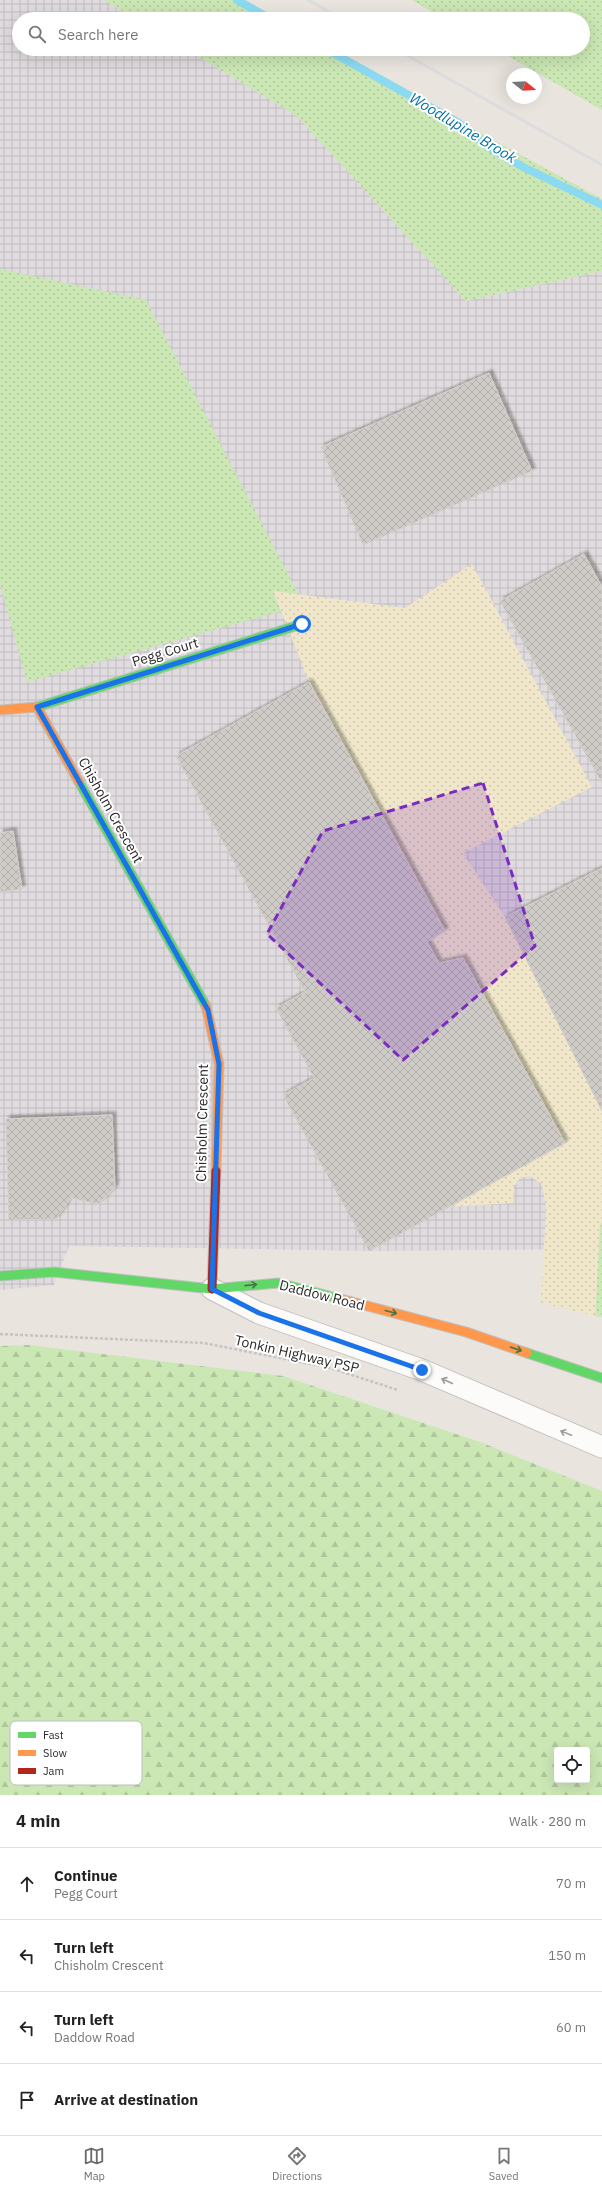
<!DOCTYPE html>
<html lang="en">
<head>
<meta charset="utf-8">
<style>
  :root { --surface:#fff; --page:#f6f6f6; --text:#222; --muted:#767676; --line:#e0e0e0; --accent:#6c6a68 }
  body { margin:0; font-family:"IBM Plex Sans",sans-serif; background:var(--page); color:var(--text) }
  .controls { position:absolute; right:12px; bottom:12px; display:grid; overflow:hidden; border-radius:4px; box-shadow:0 4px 16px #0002 }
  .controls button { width:36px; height:36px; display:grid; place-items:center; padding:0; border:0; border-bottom:1px solid var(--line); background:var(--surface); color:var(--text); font:20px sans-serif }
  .compass { position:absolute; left:506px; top:68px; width:36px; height:36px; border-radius:50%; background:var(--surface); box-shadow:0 4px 16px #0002; rotate:108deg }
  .stop { position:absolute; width:12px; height:12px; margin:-9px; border:3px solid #1a73e8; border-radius:50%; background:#fff }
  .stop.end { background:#1a73e8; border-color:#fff; box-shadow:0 1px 4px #0008 }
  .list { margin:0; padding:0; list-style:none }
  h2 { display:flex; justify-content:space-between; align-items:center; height:52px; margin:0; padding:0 16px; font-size:17px }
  h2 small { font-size:13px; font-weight:400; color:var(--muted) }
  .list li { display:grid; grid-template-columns:26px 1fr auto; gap:12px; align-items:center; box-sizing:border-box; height:72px; padding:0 16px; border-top:1px solid var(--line) }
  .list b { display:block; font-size:15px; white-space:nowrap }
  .list p { margin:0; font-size:13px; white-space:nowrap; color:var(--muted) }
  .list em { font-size:13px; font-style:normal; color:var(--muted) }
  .icon { flex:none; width:22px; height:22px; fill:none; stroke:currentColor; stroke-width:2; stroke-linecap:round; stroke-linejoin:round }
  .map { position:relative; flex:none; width:602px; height:1795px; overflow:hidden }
  .search { position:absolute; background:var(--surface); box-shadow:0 4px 16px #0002; left:12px; right:12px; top:12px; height:44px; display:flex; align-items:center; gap:10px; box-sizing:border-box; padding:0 14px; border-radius:22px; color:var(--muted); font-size:15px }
  .sheet { height:340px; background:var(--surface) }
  nav { display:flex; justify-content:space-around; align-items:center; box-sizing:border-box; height:56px; border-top:1px solid var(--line); background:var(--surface); font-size:11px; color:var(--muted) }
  nav a { display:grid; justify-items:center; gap:2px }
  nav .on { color:var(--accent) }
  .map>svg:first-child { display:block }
  .industrial { fill:url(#industrial-grid) }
  .grass { fill:url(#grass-dots) }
  .forest { fill:url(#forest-firs); fill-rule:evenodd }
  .sand { fill:url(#sand-dots) }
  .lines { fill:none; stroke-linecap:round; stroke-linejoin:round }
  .stream { stroke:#8bdaf1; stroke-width:8 }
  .building { fill:url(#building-cross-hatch); stroke:#d4d0ca; filter:url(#shadow) }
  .street-casing { stroke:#c2c0c0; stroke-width:23 }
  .fast-casing { stroke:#c2c0c0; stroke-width:11 }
  .slow-casing { stroke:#c2c0c0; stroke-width:11 }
  .jam-casing { stroke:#c2c0c0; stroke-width:11 }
  .path { stroke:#c4c4c3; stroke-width:2.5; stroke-dasharray:3 2; stroke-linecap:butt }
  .street { stroke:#fcfbfa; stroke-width:21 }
  .fast { stroke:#63d668; stroke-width:9 }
  .slow { stroke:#ff974d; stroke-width:9 }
  .jam { stroke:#b3261e; stroke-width:9 }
  .rail { stroke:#dddcde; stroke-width:3 }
  .oneway { stroke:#437745 }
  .oneway2 { stroke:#9d9c9c }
  .route { stroke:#1a73e8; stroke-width:5 }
  .marked { fill:#7b2cbf; fill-opacity:0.2; stroke:#7b2cbf; stroke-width:3; stroke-dasharray:8 5; stroke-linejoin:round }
  .labels { text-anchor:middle; stroke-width:4; stroke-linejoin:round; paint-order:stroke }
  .street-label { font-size:14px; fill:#292929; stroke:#fff }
  .water-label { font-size:15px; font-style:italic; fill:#0172a6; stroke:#fff }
  .key { fill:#fff; stroke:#bfbfbf; stroke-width:1 }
  .key-label { font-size:11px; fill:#292929 }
</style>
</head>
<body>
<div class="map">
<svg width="602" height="1795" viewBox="0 0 602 1795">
  <defs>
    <pattern id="industrial-grid" width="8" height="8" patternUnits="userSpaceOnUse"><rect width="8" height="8" fill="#dfdbde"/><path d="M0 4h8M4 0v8" fill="none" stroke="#bfbcbe"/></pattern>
    <pattern id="grass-dots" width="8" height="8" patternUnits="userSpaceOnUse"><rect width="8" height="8" fill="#cbe7b4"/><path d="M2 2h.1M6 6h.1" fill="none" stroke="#aec69b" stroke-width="1.8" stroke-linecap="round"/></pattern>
    <pattern id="forest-firs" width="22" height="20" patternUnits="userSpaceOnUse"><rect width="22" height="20" fill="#cbe7b4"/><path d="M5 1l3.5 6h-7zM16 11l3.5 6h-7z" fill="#aec69b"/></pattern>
    <pattern id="sand-dots" width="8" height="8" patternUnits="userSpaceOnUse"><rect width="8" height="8" fill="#f0e7ca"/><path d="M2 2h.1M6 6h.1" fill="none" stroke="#cec6ae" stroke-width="1.8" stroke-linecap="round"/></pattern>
    <pattern id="building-cross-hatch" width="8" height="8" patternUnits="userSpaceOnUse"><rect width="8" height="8" fill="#cfccc8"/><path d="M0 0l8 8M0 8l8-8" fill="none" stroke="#b2afac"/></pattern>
    <filter id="shadow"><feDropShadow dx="3.5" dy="-3.5" stdDeviation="1" flood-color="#0004"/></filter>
  </defs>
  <rect width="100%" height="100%" fill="#e9e4de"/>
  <path class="industrial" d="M0,0H104L136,19H19V49H186L297,116L466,301L602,271V1249L369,1251L69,1246L54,1285L0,1290Z"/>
  <g class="grass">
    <path d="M104,0H237L271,19H136Z"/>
    <path d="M412,0H602V110L496,49H583V19H444Z"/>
    <path d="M186,49H326L602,199V271L466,301L297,116Z"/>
    <path d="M0,269L146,300L304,605L27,682L0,584Z"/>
    <path d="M600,1224H602V1317L595,1316Z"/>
  </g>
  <path class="forest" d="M29,1345L283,1376L480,1442L602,1491V1795H0V1346ZM557,1750H587V1780H557Z"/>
  <path class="sand" d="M472,564L592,787L463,853L505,917L602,1111V1222L600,1224L595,1316L541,1303L546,1208L542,1184L530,1176L520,1178L514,1187L513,1203L449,1207L564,1143L463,958L439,963L427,942L445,931L309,682L273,591L405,608Z"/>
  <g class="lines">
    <g class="stream">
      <path d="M237,0L271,19"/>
      <path d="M326,49L459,123L488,147L523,167L602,205"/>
    </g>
  </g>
  <g class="building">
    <path d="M489,373L532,471L363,545L321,447Z"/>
    <path d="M584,554L602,587V783L500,601Z"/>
    <path d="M309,682L445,931L427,942L439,963L463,958L565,1143L369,1251L283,1095L314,1078L276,1008L305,992L176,756Z"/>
    <path d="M13,831L22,889L0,892V833Z"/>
    <path d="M602,868V1111L505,917Z"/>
    <path d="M112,1115L115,1188L99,1204L71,1198L56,1219L9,1220L6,1119Z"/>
  </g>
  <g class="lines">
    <g class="street-casing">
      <path id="street" d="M212,1289L259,1313L422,1370L602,1447"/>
    </g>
    <g class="fast-casing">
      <g id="fast">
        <path d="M37,707L302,624"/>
        <path d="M79,782L206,1006"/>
        <path d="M0,1276L54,1272L212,1289L278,1283L337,1298"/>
        <path d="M527,1353L602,1378"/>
      </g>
    </g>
    <g class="slow-casing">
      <g id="slow">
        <path d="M0,710L37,707L79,782"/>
        <path d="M206,1006L219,1064L216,1171"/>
        <path d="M337,1298L466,1332L527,1353"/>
      </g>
    </g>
    <g class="jam-casing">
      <path id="jam" d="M212,1289L216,1171"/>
    </g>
    <path class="path" d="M0,1334L204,1343L330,1368L398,1390"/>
    <use href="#street" class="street"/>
    <use href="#fast" class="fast"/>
    <use href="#slow" class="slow"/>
    <use href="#jam" class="jam"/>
    <g class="rail">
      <path d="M308,0L342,19"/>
      <path d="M396,49L602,165"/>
    </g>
  </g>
  <defs><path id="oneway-shaft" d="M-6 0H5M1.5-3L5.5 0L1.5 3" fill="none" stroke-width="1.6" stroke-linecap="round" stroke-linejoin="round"/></defs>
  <g class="oneway">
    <use href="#oneway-shaft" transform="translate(251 1285) rotate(-6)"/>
    <use href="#oneway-shaft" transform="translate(391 1312) rotate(15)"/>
    <use href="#oneway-shaft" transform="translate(516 1349) rotate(19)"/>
  </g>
  <g class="oneway2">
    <use href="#oneway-shaft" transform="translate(447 1381) rotate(-156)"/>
    <use href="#oneway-shaft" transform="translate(566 1433) rotate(-158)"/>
  </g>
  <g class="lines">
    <path class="route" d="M302,624L37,707L208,1010L219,1064L212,1289L259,1313L422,1370"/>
  </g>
  <path class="marked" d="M483,783L535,946L403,1060L267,934L323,831Z"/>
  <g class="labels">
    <g class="street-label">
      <text transform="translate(165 652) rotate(-17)" y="5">Pegg Court</text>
      <text transform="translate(111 810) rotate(61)" y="5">Chisholm Crescent</text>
      <text transform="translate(202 1123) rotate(-89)" y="5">Chisholm Crescent</text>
      <text transform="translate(322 1295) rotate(14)" y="5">Daddow Road</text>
      <text transform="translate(297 1354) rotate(13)" y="5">Tonkin Highway PSP</text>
    </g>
    <g class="water-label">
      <text transform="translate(463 128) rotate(31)" y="5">Woodlupine Brook</text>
    </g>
  </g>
  <rect x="10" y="1721" width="132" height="64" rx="6" class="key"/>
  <rect x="18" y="1732" width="18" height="6" fill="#63d668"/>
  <rect x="18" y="1750" width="18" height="6" fill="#ff974d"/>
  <rect x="18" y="1768" width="18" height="6" fill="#b3261e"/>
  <g class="key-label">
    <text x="43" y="1739">Fast</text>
    <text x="43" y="1757">Slow</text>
    <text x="43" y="1775">Jam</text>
  </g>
</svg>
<div class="controls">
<button><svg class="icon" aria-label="locate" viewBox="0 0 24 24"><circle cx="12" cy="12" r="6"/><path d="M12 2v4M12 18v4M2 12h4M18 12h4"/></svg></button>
</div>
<svg class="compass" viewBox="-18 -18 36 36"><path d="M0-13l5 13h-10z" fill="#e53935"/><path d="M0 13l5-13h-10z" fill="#767676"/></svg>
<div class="stop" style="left:302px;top:624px"></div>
<div class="stop end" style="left:422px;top:1370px"></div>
<div class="search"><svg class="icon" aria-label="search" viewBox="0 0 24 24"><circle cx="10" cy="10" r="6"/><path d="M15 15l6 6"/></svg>Search here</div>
</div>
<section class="sheet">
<h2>4 min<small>Walk · 280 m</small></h2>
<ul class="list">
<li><svg class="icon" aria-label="ahead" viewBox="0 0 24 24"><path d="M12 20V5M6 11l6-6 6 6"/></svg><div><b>Continue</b><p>Pegg Court</p></div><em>70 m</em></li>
<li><svg class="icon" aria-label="left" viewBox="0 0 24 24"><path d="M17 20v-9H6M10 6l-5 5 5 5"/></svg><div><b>Turn left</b><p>Chisholm Crescent</p></div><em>150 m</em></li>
<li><svg class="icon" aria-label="left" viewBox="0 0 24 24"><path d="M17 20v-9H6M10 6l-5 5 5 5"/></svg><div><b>Turn left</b><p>Daddow Road</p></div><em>60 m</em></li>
<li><svg class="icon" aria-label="arrive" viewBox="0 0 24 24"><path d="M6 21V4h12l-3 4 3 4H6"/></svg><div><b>Arrive at destination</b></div></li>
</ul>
</section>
<nav>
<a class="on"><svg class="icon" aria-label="map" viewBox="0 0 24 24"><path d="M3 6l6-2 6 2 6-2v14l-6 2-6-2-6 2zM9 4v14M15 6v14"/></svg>Map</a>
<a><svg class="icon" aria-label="directions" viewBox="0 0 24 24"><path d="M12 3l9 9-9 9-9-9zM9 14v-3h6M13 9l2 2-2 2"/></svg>Directions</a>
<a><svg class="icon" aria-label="saved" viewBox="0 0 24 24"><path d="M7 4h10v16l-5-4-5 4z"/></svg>Saved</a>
</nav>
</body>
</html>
